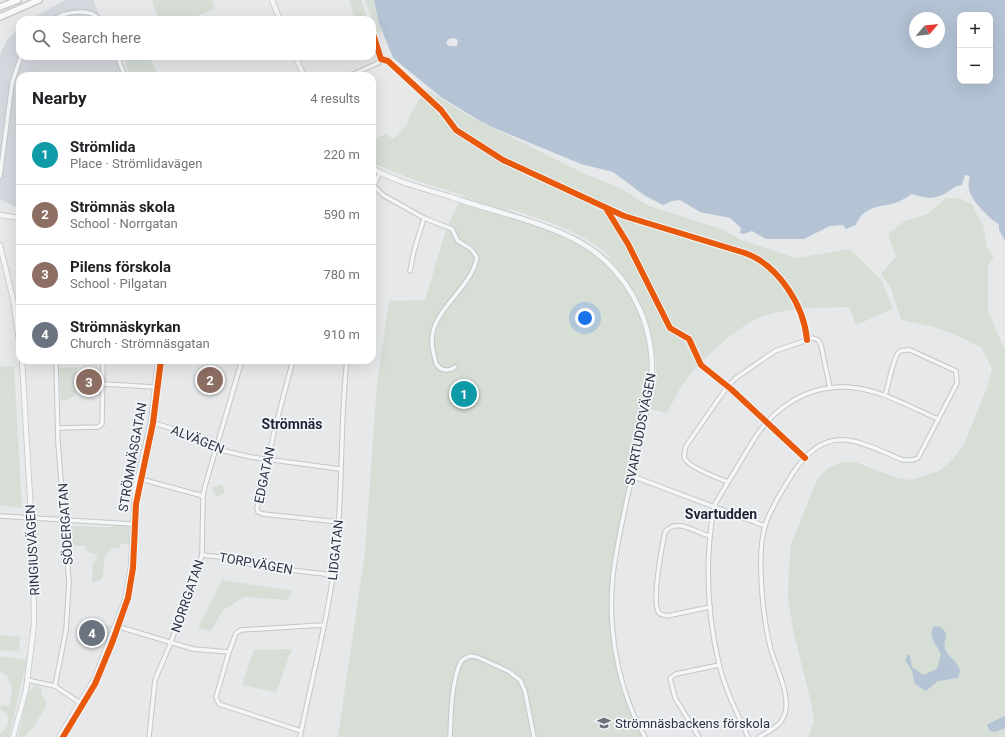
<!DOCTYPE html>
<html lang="en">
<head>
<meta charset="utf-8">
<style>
  :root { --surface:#fff; --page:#f6f6f6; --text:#202124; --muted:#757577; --line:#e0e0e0; --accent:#d93025 }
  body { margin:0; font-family:Roboto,sans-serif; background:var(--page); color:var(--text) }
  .controls { position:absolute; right:12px; top:12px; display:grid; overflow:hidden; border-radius:8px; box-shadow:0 4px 16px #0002 }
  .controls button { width:36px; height:36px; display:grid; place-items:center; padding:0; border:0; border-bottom:1px solid var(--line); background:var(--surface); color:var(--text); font:20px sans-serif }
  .compass { position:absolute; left:909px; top:12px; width:36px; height:36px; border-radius:50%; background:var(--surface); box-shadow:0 4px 16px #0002; rotate:62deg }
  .you { position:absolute; left:585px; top:318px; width:14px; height:14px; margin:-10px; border:3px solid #fff; border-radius:50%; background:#1a73e8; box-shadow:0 0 0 6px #1a73e833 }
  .badge { display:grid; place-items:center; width:26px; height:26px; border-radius:50%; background:var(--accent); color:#fff; font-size:13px; font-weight:700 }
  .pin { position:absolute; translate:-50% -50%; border:2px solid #fff; box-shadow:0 1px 4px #0006 }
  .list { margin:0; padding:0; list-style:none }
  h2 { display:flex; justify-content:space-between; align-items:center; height:52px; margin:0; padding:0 16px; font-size:17px }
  h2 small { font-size:13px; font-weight:400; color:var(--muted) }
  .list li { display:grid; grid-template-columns:26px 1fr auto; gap:12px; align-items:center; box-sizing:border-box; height:60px; padding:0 16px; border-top:1px solid var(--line) }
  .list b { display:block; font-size:15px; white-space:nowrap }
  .list p { margin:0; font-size:13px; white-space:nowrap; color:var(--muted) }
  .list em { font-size:13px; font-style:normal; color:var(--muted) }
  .icon { flex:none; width:22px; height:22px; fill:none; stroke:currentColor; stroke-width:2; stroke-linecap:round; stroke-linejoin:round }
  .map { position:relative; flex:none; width:1005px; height:737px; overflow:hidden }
  .search { position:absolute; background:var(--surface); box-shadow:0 4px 16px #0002; left:16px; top:16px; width:360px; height:44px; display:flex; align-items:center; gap:10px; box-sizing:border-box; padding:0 14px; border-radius:12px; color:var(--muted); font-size:15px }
  .panel { position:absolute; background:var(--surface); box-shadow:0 4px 16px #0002; left:16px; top:72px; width:360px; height:292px; border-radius:12px }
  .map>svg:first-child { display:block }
  .built { fill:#d4d7dd }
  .green { fill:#d6ded6; fill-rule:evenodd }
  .water { fill:#b4c4d5; fill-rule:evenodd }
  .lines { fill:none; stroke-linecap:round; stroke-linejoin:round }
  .minor-casing { stroke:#c4c6c8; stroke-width:5.5 }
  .tertiary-casing { stroke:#c4c6c8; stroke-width:6 }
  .secondary-casing { stroke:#c4c6c8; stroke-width:8 }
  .minor { stroke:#f5f6f7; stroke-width:3.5 }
  .tertiary { stroke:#f5f6f7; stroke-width:4.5 }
  .secondary { stroke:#f8f8f8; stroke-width:5.5 }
  .cycleway-casing { stroke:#f4f6f9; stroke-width:8 }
  .cycleway { stroke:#e8590c; stroke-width:6 }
  .labels { text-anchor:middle; stroke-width:3.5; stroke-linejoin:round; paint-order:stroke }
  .street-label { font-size:13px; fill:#2b3445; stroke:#f4f6f9 }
  .poi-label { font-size:13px; fill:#2b3445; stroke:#f4f6f9; text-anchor:start }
  .neighbourhood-label { font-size:14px; font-weight:bold; fill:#1d2536; stroke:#f4f6f9 }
</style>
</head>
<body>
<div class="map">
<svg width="1005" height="737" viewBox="0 0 1005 737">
  <rect width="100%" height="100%" fill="#e6e8ea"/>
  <g class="built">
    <path d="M65,0H93L101,20H30Z"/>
    <path d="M20,28V56H115L123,76H20V209L0,199V55L7,40Z"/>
  </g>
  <g class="green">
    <path d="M156,0H212L215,9L186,20H159L152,1Z"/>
    <path d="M349,0H361L368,20H355Z"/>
    <path d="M365,0H377L385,31L377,32Z"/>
    <path d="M123,56H149L159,76L172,72L173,76H130Z"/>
    <path d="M426,89L469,116L585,174L620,188L649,206L724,230L741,240L796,258L850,249L882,281L893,309L856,325L849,307C821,308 781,307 756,319C734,330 697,363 683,384C677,393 672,403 667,413L649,409L656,373L655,354L649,395L617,545L611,599L614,644L622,676L634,710L647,737H338L365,552L377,384L389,301L425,300L446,230L462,196L474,199L412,179L372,163V138L373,139L386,134L393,139L407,125L410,115ZM500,207C530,214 594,235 612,260L579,237Z"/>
    <path d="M946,198H959L972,204L976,214L983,224L987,248L994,256L988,265V310L1003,347L1005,346V737H808L814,722L812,707L793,629L788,599L789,568L791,544L817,480L827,469L841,462H855L897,478L911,480L939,471L954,458L964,444L987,388L992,369L982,348L961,337L934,327L901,320L891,288L881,274L896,257L888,234L905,221L928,214Z"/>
    <path d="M0,366L14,367L22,508L0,505Z"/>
    <path d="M77,367L76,394L70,399L61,401L59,368Z"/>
    <path d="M222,484L225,493L216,497L212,488Z"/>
    <path d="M114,524L129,525L130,543L120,544V548H111L105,557L102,580L92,582L93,563L97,559V555L86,551L85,546H70V526L111,527Z"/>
    <path d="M222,580L292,591L288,600L244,597L222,611L211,631L198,628Z"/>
    <path d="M105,625L114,626L109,640L104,639Z"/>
    <path d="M0,635L20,637L19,651L0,650Z"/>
    <path d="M292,649L276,692L242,685L254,650Z"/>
    <path d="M0,656L27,660L9,737H0V734C8,728 10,720 6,712L0,709L1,705L9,706C11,697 15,686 7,679L8,676L0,672Z"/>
    <path d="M34,686L41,687L42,691L40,694L46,700L47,704L35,725L24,737H18L28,693Z"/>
  </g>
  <g class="water">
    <path d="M374,0H1005V241L999,230V224C990,220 970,199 969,189C968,185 969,180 970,176L965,175L962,185C954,186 952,189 946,193C934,200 924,198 912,194C907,197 901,201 895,203C880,207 863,206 856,225L846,229L843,225L830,226L804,239H766L752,231L744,234L740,233L741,228L730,218L700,212L680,200L672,201L663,205L644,195L613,172L581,164L494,128L480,121L441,97L393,58L379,23ZM960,15H990V81H960ZM915,18H939V42H915ZM454,38L458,40L457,46H450L446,44L448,39Z"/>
    <path d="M934,626C939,626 943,628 945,632C948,638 942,644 946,651C950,659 958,661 960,671L958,678L938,681L926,691L915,684L912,671L905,660L908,655H910L912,667L923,675L937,669L941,654C937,644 927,638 934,626Z"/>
    <path d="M1005,716V728L995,732L990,731L987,726L988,724Z"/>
  </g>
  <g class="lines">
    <g class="minor-casing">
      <g id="minor">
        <path d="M53,20C64,12 91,7 100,20"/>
        <path d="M117,56L125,76"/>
        <path d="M349,76L378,63L381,59"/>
        <path d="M0,176L12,83L21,56"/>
        <path d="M374,186L383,195L424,218L414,251L410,271"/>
        <path d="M372,191L380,172"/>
        <path d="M424,218L452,229L458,241L471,249L477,257C471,294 421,312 434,355C435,358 435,364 438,366C442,371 450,371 455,367"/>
        <path d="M293,360L275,428L257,508L258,512L263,514L339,522"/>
        <path d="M104,384L155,387"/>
        <path d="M151,422L189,434L201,443L216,449L251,457L340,469"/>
        <path d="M58,428L98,427L102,424L103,360"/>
        <path d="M137,478L203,496"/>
        <path d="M728,482C718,478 690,468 685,459C683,455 685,450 686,446L727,387L736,378L775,351L813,338L818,340L821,345L830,388"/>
        <path d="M0,516L132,524"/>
        <path d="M202,555L230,558L256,566L333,575"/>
        <path d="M710,607L667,616C664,615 661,615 659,613C651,603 662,546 665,532C676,517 696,533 710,536"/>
        <path d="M116,626L193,649L229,652L236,633L241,630L323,625"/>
        <path d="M229,652L216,697L219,704L301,731"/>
        <path d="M27,680L55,686L80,703"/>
        <path d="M55,686L66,630L69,582L58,443L56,360"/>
        <path d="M149,737L155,680L171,642L202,555L203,496L205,486L242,360"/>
        <path d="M300,737C313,672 331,608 337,542C343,482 340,421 347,360"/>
        <path d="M450,737C451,714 451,685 460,663C462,659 466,658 470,656L477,657L508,671L520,680L525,691L534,737"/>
        <path d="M645,737C618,690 607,628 613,575C617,541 625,509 632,476L765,526"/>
        <path d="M699,737L675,698L670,678L676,674L719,665"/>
        <path d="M748,737C737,713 725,689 719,664C707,613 705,558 714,507C715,503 719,498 721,494C731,477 741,461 751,444C771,410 805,385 847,387C880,389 908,406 938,419"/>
        <path d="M759,737C771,730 785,724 786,708C788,691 776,666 771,650C763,619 756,556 765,526C770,510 784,487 793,473C827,421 857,441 903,460H913L918,458L957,383L956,371L910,350C906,350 901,349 898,353C892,362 889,384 885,395"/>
      </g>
    </g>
    <g class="tertiary-casing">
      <g id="tertiary">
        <path d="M272,0L280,20"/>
        <path d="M295,56L304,76"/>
        <path d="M372,168C397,183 427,189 454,198C492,211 539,221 574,239C623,264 652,315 652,369C652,400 638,444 632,476"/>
        <path d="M0,215L20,218"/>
        <path d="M0,245L13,299L20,347"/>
        <path d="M13,737L26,690L34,624L33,549L22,360"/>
        <path d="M59,737L94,680L125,600L131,566L135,490L151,422L158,360"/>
      </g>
    </g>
    <g class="secondary-casing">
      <g id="secondary">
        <path d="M0,7L18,0"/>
        <path d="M0,17L39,0"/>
      </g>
    </g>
    <use href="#minor" class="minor"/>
    <use href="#tertiary" class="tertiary"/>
    <use href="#secondary" class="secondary"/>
    <g class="cycleway-casing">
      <g id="cycleway">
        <path d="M372,31L381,59L388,61L441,110L456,130L503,160L624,216L745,253C778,265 804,305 807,340"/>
        <path d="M607,210L628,244L670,328L689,339L701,365L731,389L805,458"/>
        <path d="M63,737L95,684L112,643L128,598L133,568L136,504L153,423L161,360"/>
      </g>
    </g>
    <use href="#cycleway" class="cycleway"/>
  </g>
  <defs>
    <g id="school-bare" transform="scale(1.08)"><path d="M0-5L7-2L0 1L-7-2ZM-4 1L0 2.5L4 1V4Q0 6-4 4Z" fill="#6c737f" stroke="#f4f6f9" stroke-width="2.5" paint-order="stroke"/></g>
  </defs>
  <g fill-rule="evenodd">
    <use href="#school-bare" x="604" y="723"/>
  </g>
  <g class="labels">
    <g class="street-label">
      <text transform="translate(640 429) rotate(-79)" y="5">SVARTUDDSVÄGEN</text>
      <text transform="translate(198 439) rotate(22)" y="5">ALVÄGEN</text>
      <text transform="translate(132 457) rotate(-80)" y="5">STRÖMNÄSGATAN</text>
      <text transform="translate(264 475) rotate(-78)" y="5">EDGATAN</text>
      <text transform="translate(65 524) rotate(-94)" y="5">SÖDERGATAN</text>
      <text transform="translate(32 550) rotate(-93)" y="5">RINGIUSVÄGEN</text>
      <text transform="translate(335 550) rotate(-84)" y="5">LIDGATAN</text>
      <text transform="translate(256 563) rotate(10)" y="5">TORPVÄGEN</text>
      <text transform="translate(187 596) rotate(-71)" y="5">NORRGATAN</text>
    </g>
    <g class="poi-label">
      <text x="615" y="728">Strömnäsbackens förskola</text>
    </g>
    <g class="neighbourhood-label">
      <text x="292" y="429">Strömnäs</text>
      <text x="721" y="519">Svartudden</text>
    </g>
  </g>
</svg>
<div class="controls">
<button>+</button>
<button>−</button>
</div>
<svg class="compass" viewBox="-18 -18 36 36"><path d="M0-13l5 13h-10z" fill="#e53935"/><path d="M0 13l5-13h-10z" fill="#757577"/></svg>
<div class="you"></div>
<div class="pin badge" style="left:464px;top:394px;background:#0f9aa8">1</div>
<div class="pin badge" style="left:210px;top:380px;background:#8d6e63">2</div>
<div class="pin badge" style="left:89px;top:382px;background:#8d6e63">3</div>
<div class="pin badge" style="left:92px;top:633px;background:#6b7280">4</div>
<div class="search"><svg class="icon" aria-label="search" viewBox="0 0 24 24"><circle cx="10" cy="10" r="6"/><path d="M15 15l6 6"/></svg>Search here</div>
<section class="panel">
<h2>Nearby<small>4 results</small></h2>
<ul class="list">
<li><span class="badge" style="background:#0f9aa8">1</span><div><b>Strömlida</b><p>Place · Strömlidavägen</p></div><em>220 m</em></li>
<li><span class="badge" style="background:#8d6e63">2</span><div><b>Strömnäs skola</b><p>School · Norrgatan</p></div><em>590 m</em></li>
<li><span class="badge" style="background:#8d6e63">3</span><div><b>Pilens förskola</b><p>School · Pilgatan</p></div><em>780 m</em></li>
<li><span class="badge" style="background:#6b7280">4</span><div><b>Strömnäskyrkan</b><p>Church · Strömnäsgatan</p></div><em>910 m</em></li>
</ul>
</section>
</div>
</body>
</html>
